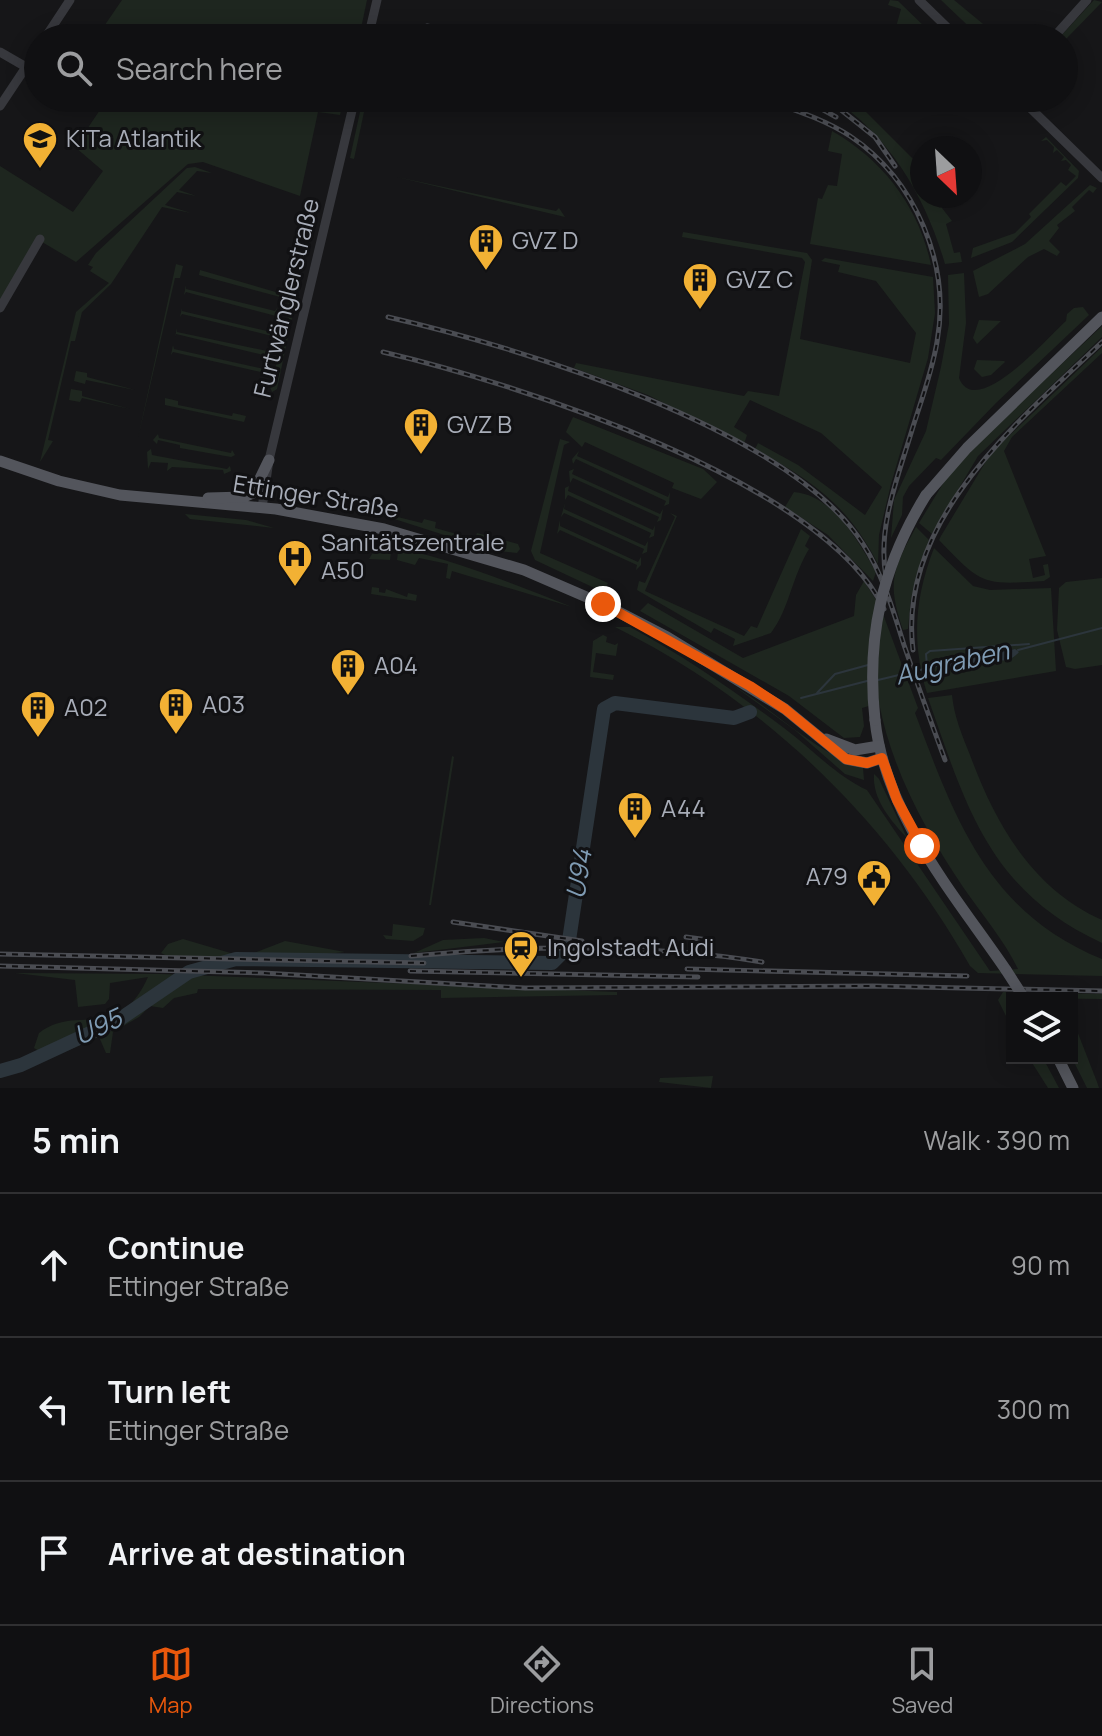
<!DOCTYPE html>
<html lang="en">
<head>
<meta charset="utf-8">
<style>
  :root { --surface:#101012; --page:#19191b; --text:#f1f3f6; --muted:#9c9d9f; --line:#303032; --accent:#ea580c }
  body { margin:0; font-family:Manrope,sans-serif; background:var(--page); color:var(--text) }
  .controls { position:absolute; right:24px; bottom:24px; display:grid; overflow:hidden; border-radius:0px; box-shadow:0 4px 20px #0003 }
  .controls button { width:72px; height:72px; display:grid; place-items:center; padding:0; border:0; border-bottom:2px solid var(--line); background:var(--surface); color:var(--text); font:40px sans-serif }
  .compass { position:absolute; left:910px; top:136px; width:72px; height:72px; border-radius:50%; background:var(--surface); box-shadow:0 4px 20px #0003; rotate:155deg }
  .stop { position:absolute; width:24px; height:24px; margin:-18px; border:6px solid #ea580c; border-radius:50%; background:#fff }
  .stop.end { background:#ea580c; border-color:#fff; box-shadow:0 2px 8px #0008 }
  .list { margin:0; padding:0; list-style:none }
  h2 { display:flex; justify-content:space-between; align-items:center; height:104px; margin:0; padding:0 32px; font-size:34px }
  h2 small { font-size:26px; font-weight:400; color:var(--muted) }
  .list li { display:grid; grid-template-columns:52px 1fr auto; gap:24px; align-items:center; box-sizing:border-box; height:144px; padding:0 32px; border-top:2px solid var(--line) }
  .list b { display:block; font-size:30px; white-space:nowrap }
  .list p { margin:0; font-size:26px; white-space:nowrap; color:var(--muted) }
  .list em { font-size:26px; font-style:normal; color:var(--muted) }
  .icon { flex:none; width:44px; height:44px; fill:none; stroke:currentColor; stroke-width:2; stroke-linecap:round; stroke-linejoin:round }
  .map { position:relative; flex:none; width:1102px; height:1088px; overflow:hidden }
  .search { position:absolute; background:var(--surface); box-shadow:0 4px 20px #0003; left:24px; right:24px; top:24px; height:88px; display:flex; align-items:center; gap:20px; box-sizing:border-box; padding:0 28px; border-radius:44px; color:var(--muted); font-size:30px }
  .sheet { height:536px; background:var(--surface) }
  nav { display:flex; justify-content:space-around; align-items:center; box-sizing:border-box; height:112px; border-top:2px solid var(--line); background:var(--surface); font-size:22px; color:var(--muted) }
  nav a { display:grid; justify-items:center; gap:4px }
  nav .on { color:var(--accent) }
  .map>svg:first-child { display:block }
  .green { fill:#1e261f; fill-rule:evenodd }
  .water { fill:#2c353c }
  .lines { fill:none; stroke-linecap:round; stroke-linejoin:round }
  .stream { stroke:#2c353c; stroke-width:2 }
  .river { stroke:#2c353c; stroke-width:14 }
  .minor { stroke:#37383d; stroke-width:9 }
  .major { stroke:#53555c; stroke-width:11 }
  .rail-casing { stroke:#4a4c52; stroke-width:5 }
  .rail { stroke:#111113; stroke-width:2; stroke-dasharray:6; stroke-linecap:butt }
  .major-bridge { stroke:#53555c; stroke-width:11 }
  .route { stroke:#ea580c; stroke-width:10 }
  .labels { text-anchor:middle; stroke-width:6; stroke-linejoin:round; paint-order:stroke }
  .poi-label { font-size:24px; fill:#a8adb8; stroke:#111113; text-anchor:start }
  .street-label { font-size:24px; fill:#a8adb8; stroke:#111113 }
  .water-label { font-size:26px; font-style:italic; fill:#7f9bb3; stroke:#111113 }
</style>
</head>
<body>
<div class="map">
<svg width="1102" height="1088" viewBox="0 0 1102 1088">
  <rect width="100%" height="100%" fill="#161618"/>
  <g class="green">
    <path d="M122,0H367L359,38H96Z"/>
    <path d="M890,0L898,1L929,31L925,38H893L901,9L888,5Z"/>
    <path d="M941,0H954L1000,38H981Z"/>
    <path d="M1094,0L1102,2L1065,40L1060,37Z"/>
    <path d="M108,98H344L340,115L318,112L300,196L203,162L188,164L76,262L42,242L0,313V166L73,212L103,171L75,147Z"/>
    <path d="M363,98H367L354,159L350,158Z"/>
    <path d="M832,98H852L922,168V196L941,198L942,208L952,221L946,224L954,253L960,252L962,262L945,264C926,198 890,136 832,98Z"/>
    <path d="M832,131C883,160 919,207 931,265L810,244L818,198L822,199L828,185L837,186L842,154L828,151Z"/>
    <path d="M1046,137L1079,171L1078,178L1012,242L971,258L973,248L1015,233L1031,217L1029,214L1061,182L1066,186L1076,176L1068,170L1071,165L1066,160L1061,161L1064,157L1057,150L1053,153L1054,147L1047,140L1041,141Z"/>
    <path d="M195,167L212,173L197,171L179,190L196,196L177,192L165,205L191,213L162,207L111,284L82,312L75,341H71L48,440L53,441L40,462L76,312L109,283L90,271L93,267L88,265L96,253L187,168Z"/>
    <path d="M397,177L556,211L559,208L565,217Z"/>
    <path d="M1090,185L1097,188L1093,193L1089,190L1072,207L1075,211L1057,225L1059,228L1049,241L1060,252L1057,256L1044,249L1028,257L988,294L979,297L973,271L1025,244Z"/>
    <path d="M683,232L807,253L812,260L800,339L910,363L916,333L876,281L838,272L840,265L821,261L825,258L933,277L935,313L928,358L891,484L879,535L878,564C847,504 813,481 755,449L758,443L798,465L865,515L882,487L821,433L750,400L734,427L747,435L744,444L648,395L574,368L576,363L744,396L748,391L779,396L805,262L802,258L682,237Z"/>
    <path d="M176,264L183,266L180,278H175L138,438Z"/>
    <path d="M200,270L286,295L284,298L199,275Z"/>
    <path d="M964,273L966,323L959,378C976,421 1048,337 1066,321L1067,314L1074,308L1083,307L1089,315L996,403L941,460L936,458L909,486L903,497L902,515L891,538L894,500L926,431L941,367L949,324L948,275Z"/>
    <path d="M186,285V289L275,311L277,308L276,316L186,292L184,295Z"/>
    <path d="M289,297L296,299L277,389L272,392L270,387L289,318L285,316L286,312L290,313L292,305L287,303Z"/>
    <path d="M182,308V311L271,332L273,330L272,336L182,314L180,317Z"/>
    <path d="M979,320L1001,321L977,344L973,338Z"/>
    <path d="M1102,326V337L978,456L932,534L919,523L947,477L980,441Z"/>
    <path d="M177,328V332L267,351L269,349L268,356L176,334L175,337Z"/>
    <path d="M173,345L174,349L264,369L265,366V373L173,352L171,355Z"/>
    <path d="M1102,347V353L1012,437L1004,451L1046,556L1029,559L1033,578L1045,575L1043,565L1048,564L1050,577L1044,581C982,585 982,585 939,540L941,536L991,453Z"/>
    <path d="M977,360L1004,361L1005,362L991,375L982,377L974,369Z"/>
    <path d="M76,371L87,373V377L135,390L86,380L85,384L74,381Z"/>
    <path d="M71,389L82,391V396L130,409L82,398L80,402L69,400Z"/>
    <path d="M165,398L178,401V405L232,416L233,413L246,416L244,422L165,405Z"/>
    <path d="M573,417L703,469L717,482L701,499L672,488L674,483L585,442L582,447L566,432Z"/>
    <path d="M158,434L159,438L231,453L232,450L235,455L231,457L180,448V445L158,440L157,444L153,440Z"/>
    <path d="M560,439L570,442L564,445L540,553L608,583L603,592L535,560L531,551Z"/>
    <path d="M151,449L152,455L227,469L230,466L231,471L224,474L223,470L172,467L167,471L168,463L151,462L148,469L147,452Z"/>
    <path d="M579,451L577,456L668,497L670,492L669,504L664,506L666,501L576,459L573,464L572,459Z"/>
    <path d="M574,469L572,474L660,514L663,509L661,520L657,522L659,517L573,478L570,483L569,471Z"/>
    <path d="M569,486L568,491L653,530L655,525L654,536L649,538L651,533L568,495L565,500V488Z"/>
    <path d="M794,492C833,495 858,541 876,572L873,581L828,535L785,507Z"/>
    <path d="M565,503L564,509L645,546L648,541L647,552L642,554L644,549L564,513L561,517Z"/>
    <path d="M357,507L422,523L424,519L436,522L435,528L475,539L477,533L518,544L520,549L517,553L491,550Z"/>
    <path d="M670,513L677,516L645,591L744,636L751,626L757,628L801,529L810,536L805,546L809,549C791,579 790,607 771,633L733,646L735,639L714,628L711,633L637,590L639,581L645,583L675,517Z"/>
    <path d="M185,514L246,520L274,528L190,519Z"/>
    <path d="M560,520V526L638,562L641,557V565L636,570L637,565L560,530L557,534Z"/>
    <path d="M916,527L930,541L911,598L908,629L903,630C887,582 892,571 916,527Z"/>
    <path d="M378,544C446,556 508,582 572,607L452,571L450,579L446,578L448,564L419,558L415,565L397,560L398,552L391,551L390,560L369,559Z"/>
    <path d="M934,548L973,586L990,590L1051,588L1056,671L927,693C911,642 915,597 934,548ZM1015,649L996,662L982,660L964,670L951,668L954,660Z"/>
    <path d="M1102,578V665L1075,669L1066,667L1057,630L1059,588L1066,582Z"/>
    <path d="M864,581L880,606L918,708L915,713C955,819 988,913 1102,959V976L978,973L970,966C888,821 765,701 615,627H630C684,656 734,691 784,728C812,749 835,775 867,790L990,971L1018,969C1004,940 981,913 963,887C925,830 892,770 879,703L862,708L864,726L860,737L844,738L789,696L640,611L648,603L743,658L854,616L856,595Z"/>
    <path d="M372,587L379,588V592L385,593L386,589L407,597L408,593L417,595L416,601L371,594Z"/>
    <path d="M603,635L607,637L606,642L615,645L618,643L616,656L596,653L593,672L614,675L613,680L590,677L593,641Z"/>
    <path d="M734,686C777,712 816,753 863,768L864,780L845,774L796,731Z"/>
    <path d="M952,695C954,716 962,735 970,755C995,823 1032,889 1102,920V943C989,891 966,806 928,698Z"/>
    <path d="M452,756L454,757L431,905H429Z"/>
    <path d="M874,774L879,779L907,838C891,821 872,799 874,774Z"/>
    <path d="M393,924L425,928L423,935L413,941L386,939L383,935L392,936Z"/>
    <path d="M484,938L504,942L414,953L443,940Z"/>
    <path d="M183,939L244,957L285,941L345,952L291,958L167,956L161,953L168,944Z"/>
    <path d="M15,973L162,974L617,992V995L441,998V990L198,989L197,993L174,998L163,1008L150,1006L139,1017L113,1032L110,1053H106L99,1037L50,1058L34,1048L39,1033C77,1003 118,1044 148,977L110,983L109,999L105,1004L78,1007L75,980Z"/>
    <path d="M1003,992L1102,994V999L1012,998V1028L998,1000Z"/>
    <path d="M1072,1018L1097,1082L1099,1088H1087L1072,1058Z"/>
    <path d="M1029,1058H1043L1059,1088H1048Z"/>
    <path d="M713,1076L711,1088L659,1082L660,1078Z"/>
  </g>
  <path class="water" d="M1015,649L1019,652C1006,667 999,657 983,659C975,661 968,669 960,671L944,664Z"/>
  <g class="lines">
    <g class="stream">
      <path d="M1018,650L1102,628"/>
      <path d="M927,666L926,654L930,651L1029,644"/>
      <path d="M878,680L945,664"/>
      <path d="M817,693L835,674L868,665"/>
      <path d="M801,698L867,681"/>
      <path d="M743,716L750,712"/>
      <path d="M40,1056L120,1019L163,989"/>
    </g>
    <path class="river" d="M0,1071L21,1065L120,1019L189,972L236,959L552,963L568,947L604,709L615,703L734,718L750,712"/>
    <g class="minor">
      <path d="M919,0L958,38"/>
      <path d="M45,38L70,0"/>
      <path d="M368,38L377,0"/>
      <path d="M1053,38L1087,0"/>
      <path d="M0,52L26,67"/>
      <path d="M1020,98L1102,178"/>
      <path d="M0,106L38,49"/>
      <path d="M0,308L40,239"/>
      <path d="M262,508L269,460L355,98"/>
    </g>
    <g class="major">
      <path d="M0,461L59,481L120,495L276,509L384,529L524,570L605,605L667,637L785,709L846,759L867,763L882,758"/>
      <path d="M926,495L967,448L1102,317"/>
      <path d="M208,498L244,497L253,493L269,460"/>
      <path d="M875,720C885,815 954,894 1006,970"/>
      <path d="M826,739L855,750L879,746"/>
      <path d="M1058,1058L1073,1088"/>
    </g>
    <g class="rail-casing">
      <g id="rail">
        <path d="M427,26L490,38"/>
        <path d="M739,98L770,104"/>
        <path d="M761,98C791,109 822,118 850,136C916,180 951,264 937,342C932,372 921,401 912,430C898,477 877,527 886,577"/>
        <path d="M802,98L836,117"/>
        <path d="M826,98L875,137L895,166"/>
        <path d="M388,317C518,347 790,429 863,544C883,575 893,610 904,645C917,683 931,722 945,760"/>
        <path d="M383,352C515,383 824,481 884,609"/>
        <path d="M913,650C897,520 1019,421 1102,342"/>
        <path d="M453,922L582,941"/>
        <path d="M686,937L708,940"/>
        <path d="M0,954L424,963"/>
        <path d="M411,956C520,945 654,944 762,962"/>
        <path d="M0,966L263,973L525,988L873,986L1102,991"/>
        <path d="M687,969L967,976"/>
        <path d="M410,971L698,977"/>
      </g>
    </g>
    <use href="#rail" class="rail"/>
    <g class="major-bridge">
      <path d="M875,720C866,637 882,566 926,495"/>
      <path d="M1006,970L1024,998"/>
    </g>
  </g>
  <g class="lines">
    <path class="route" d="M603,604L750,686L785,709L846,759L867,763L882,758L897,800L922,846"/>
  </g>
  <defs>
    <g id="school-pin" transform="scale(1.8)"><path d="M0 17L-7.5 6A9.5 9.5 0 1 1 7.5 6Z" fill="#f2b134" stroke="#111113"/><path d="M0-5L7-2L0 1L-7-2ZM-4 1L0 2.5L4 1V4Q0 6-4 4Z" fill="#111"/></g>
    <g id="building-pin" transform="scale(1.8)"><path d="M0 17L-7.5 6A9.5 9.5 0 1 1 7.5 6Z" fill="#f2b134" stroke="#111113"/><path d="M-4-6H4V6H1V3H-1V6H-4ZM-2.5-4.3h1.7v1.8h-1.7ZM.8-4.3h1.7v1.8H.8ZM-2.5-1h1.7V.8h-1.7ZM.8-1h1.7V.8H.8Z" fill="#111"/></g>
    <g id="hospital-pin" transform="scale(1.8)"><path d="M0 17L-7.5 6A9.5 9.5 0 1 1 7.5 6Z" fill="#f2b134" stroke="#111113"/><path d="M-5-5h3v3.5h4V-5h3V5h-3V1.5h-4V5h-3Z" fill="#111"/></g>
    <g id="civic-pin" transform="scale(1.8)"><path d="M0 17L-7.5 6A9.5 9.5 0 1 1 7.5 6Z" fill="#f2b134" stroke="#111113"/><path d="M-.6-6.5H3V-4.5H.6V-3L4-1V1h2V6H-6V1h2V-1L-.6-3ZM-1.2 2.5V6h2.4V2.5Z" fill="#111"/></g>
    <g id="station-pin" transform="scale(1.8)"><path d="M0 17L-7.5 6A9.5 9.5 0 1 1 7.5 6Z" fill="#f2b134" stroke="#111113"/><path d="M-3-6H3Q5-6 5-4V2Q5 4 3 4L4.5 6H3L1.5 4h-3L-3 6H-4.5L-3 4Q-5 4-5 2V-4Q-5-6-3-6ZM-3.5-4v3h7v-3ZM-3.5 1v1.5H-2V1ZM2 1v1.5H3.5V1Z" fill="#111"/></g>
  </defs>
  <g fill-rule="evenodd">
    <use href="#school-pin" x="40" y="139"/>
    <use href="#building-pin" x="486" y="241"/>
    <use href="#building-pin" x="700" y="280"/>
    <use href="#building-pin" x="421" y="425"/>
    <use href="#hospital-pin" x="295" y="557"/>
    <use href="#building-pin" x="348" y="666"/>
    <use href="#building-pin" x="176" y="705"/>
    <use href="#building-pin" x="38" y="708"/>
    <use href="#building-pin" x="635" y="809"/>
    <use href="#civic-pin" x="874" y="877"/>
    <use href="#station-pin" x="521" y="948"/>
  </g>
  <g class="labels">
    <g class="poi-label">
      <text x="66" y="147">KiTa Atlantik</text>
      <text x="512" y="249">GVZ D</text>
      <text x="726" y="288">GVZ C</text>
      <text x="447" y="433">GVZ B</text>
      <text x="321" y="551">Sanitätszentrale<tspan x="321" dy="28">A50</tspan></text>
      <text x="374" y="674">A04</text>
      <text x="202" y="713">A03</text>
      <text x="64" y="716">A02</text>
      <text x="661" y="817">A44</text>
      <text x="848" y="885" text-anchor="end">A79</text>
      <text x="547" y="956">Ingolstadt Audi</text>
    </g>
    <g class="street-label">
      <text transform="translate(287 298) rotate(-76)" y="8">Furtwänglerstraße</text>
      <text transform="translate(316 497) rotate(9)" y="8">Ettinger Straße</text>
    </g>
    <g class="water-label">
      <text transform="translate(952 663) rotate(-13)" y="9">Augraben</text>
      <text transform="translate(579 874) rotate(-81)" y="9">U94</text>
      <text transform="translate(98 1027) rotate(-25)" y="9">U95</text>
    </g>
  </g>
</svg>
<div class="controls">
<button><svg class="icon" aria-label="layers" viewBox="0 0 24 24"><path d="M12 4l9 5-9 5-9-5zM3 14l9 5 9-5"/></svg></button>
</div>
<svg class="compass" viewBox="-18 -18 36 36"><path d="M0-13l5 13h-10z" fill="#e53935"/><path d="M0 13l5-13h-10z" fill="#9c9d9f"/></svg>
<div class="stop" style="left:922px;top:846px"></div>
<div class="stop end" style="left:603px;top:604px"></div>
<div class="search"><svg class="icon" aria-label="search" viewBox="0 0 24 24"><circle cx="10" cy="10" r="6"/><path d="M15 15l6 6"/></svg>Search here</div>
</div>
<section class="sheet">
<h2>5 min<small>Walk · 390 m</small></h2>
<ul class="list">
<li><svg class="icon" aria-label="ahead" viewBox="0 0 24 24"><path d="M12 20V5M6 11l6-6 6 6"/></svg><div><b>Continue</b><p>Ettinger Straße</p></div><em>90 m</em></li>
<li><svg class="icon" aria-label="left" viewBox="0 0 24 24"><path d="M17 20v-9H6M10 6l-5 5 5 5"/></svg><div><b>Turn left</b><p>Ettinger Straße</p></div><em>300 m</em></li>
<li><svg class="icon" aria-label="arrive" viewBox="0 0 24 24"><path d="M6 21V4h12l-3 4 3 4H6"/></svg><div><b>Arrive at destination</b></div></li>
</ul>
</section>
<nav>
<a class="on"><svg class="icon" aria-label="map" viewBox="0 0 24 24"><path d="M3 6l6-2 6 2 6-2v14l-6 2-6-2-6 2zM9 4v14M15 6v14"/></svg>Map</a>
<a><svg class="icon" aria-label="directions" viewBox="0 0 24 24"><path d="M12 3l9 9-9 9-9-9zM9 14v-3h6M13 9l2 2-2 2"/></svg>Directions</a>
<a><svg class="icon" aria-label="saved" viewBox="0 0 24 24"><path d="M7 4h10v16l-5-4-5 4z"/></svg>Saved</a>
</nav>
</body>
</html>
